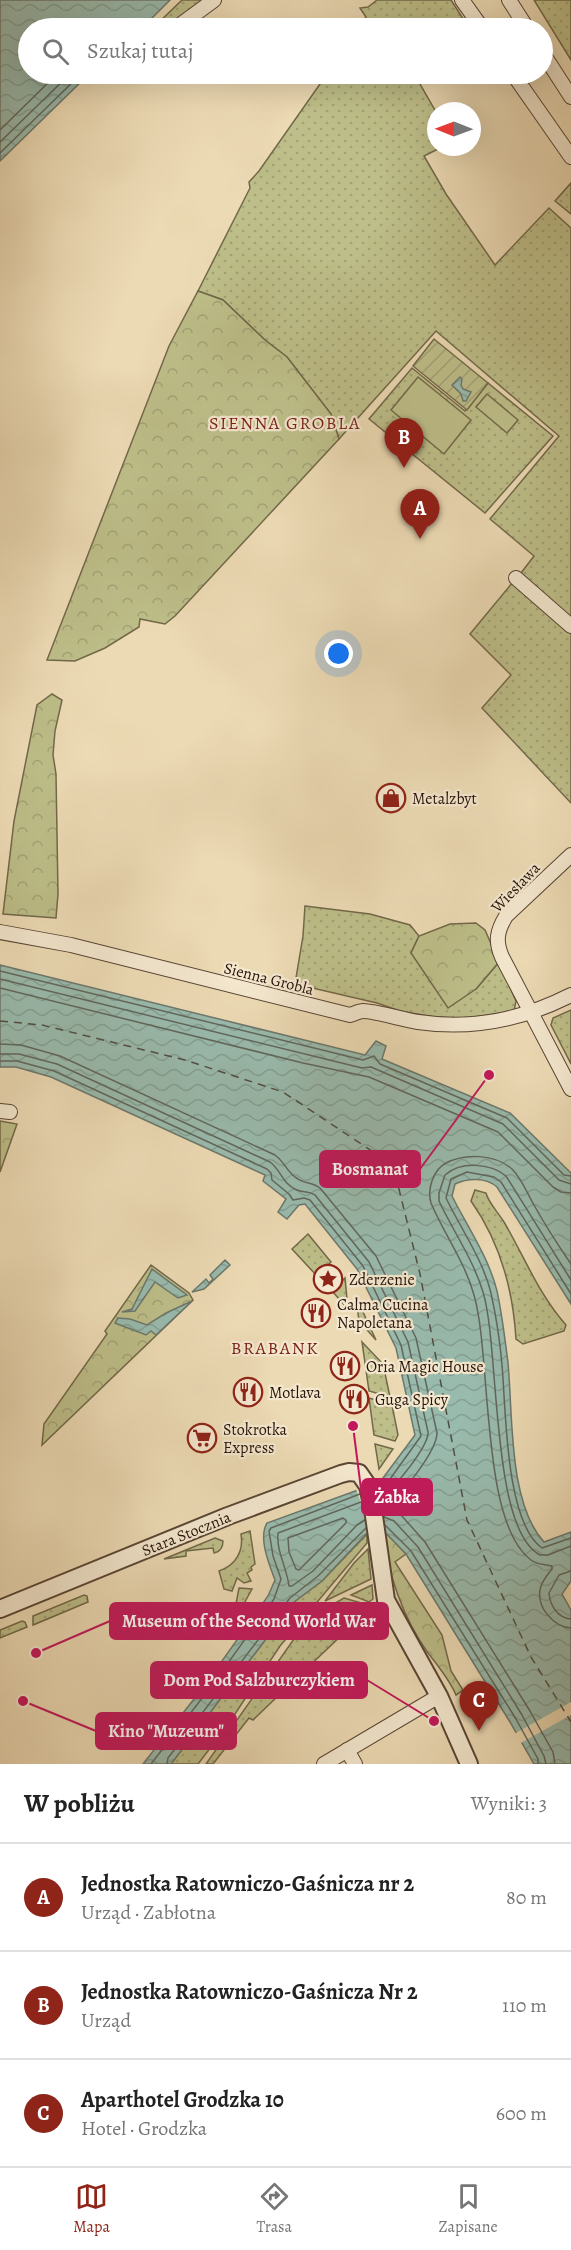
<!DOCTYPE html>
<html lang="pl">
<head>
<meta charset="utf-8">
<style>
  :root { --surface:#fff; --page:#f2f2f2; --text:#222; --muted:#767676; --line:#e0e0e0; --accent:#8f2418 }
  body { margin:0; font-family:Alegreya,serif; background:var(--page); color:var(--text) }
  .compass { position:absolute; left:427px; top:102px; width:54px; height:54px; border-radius:50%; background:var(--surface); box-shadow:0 6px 24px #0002; rotate:271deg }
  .you { position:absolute; left:339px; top:654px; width:21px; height:21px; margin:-15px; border:4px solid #fff; border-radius:50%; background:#1a73e8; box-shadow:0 0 0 9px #1a73e833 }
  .badge { display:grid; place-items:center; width:39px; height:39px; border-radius:50%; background:var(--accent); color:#fff; font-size:20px; font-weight:700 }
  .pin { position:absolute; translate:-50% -50px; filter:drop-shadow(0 2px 3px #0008) }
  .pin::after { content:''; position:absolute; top:32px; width:21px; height:18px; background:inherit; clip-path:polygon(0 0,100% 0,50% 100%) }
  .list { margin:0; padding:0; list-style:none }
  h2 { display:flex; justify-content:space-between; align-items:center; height:78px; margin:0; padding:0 24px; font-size:26px }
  h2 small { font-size:20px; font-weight:400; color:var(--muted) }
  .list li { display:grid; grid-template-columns:39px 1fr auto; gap:18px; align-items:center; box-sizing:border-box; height:108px; padding:0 24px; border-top:2px solid var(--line) }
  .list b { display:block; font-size:22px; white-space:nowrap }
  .list p { margin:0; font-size:20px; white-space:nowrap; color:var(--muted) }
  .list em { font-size:20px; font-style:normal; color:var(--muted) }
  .icon { flex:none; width:33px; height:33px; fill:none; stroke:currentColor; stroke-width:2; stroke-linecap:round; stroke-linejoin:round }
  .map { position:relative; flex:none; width:571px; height:1764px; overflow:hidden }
  .search { position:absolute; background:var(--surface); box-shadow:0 6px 24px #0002; left:18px; right:18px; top:18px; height:66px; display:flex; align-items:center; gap:15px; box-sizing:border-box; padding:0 21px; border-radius:33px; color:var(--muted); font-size:22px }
  .sheet { height:402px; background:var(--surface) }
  nav { display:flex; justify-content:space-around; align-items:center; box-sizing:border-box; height:84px; border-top:2px solid var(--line); background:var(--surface); font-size:16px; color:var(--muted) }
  nav a { display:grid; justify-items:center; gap:3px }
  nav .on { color:var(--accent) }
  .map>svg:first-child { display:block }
  .grass { fill:url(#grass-dots); stroke:#726849; stroke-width:1.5 }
  .forest { fill:url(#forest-crowns); stroke:#726849; stroke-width:1.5 }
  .garden { fill:url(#garden-furrows); stroke:#726849; stroke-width:1.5 }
  .pitch { fill:#bdbe89; stroke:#726849; stroke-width:1.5 }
  .water { fill:url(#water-waves); stroke:#6c786c; stroke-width:1.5 }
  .pier { fill:#ecdab4 }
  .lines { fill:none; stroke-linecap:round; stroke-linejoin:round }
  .shore { stroke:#60675c; stroke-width:1.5 }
  .ferry { stroke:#504e43; stroke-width:1.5; stroke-dasharray:8 6; stroke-linecap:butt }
  .minor-casing { stroke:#594534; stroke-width:16 }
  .tertiary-casing { stroke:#594534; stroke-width:20 }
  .minor { stroke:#f3e7ce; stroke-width:14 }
  .tertiary { stroke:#f3e7ce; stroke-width:16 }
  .labels { text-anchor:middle; stroke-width:4.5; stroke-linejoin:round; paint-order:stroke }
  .poi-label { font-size:16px; fill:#281309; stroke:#f3e7ce; text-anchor:start }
  .street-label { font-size:16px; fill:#281309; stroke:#f3e7ce }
  .neighbourhood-label { font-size:18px; letter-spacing:1.5px; fill:#7a1f14; stroke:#f3e7ce }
  .leader { fill:none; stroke:#c2185b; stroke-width:2 }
  .callout-dot { fill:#c2185b; stroke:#f3e7ce; stroke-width:2 }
  .callout { fill:#c2185b; stroke:#c2185b; stroke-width:2 }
  .callout-label { font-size:18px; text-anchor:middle; font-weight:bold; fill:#fff }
</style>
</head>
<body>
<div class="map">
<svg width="571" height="1764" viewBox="0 0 571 1764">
  <defs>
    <pattern id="grass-dots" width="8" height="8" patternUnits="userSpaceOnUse" patternTransform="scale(1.5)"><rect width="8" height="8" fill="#bdbe89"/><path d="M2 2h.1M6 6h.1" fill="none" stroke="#a2a275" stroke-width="1.8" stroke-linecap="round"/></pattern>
    <pattern id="forest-crowns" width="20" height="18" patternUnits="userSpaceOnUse" patternTransform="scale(1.5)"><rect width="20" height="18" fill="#bdbe89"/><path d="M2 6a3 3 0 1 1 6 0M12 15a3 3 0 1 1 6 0" fill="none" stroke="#a2a275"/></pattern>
    <pattern id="garden-furrows" width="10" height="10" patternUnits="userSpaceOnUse" patternTransform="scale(1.5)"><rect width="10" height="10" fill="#bdbe89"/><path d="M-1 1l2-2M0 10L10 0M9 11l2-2" fill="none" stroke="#a2a275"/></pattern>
    <pattern id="water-waves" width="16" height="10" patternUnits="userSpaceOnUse" patternTransform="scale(1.5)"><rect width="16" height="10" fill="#99bbae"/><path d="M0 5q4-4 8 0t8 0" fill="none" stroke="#84a094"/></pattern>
  </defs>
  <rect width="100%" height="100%" fill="#ecdab4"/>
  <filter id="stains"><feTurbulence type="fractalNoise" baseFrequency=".00333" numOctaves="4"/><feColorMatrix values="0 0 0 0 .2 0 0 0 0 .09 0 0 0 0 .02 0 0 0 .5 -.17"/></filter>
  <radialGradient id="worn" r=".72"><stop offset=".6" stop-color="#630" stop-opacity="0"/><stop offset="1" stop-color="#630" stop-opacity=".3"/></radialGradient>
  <g class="grass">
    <path d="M182,0H206L164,28H153Z"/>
    <path d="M377,0H451L469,28H358L366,17L360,8L368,7Z"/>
    <path d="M534,0H571V60Z"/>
    <path d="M327,74H435L420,84L436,112V147H442L424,156L446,194L495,265L549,208L571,228V618L521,573L534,556L490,519L559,436L436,331L339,439L331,414L287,357L265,340L223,300L198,291L250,188L249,182L259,171Z"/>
    <path d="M571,183V214L555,201Z"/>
    <path d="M412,368L465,411L488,383L553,436L485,513L369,419Z"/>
    <path d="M513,582L571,633V803L482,708L511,675L470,634Z"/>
    <path d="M305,906L370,914L410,925L419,936L411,953L476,989L499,962L516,1001L514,1011L463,1019L440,1018L400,1011L377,1003L295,984L303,936Z"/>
    <path d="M571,1010V1064L551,1025L553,1018Z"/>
    <path d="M475,1190L486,1193C488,1202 497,1211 504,1222C524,1256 539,1295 566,1325L564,1331L523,1344L516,1339C513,1289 500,1242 471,1201Z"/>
    <path d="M308,1234L331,1262L317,1276L292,1249Z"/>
    <path d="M345,1278L348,1309L332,1291Z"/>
    <path d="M356,1297L376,1340L359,1321Z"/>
    <path d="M362,1342L383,1364L390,1397L369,1391Z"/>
    <path d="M369,1398L392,1405L398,1435L395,1441L374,1435Z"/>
    <path d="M375,1444L393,1449L379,1469Z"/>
    <path d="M250,1531L255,1564L251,1567L252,1570L247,1573L251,1581L244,1583L237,1578L232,1591L224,1589L219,1571C236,1565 244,1551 241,1534Z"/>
    <path d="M367,1534V1543L280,1646L227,1726L198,1764H171L294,1602L322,1581Z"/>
    <path d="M215,1538L223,1541C223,1547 220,1552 214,1553L213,1548L186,1551V1556L164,1559Z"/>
    <path d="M368,1549L371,1579L325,1601L354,1563Z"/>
    <path d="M372,1585L373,1599L369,1602L351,1595Z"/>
    <path d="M239,1588L252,1589L242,1607L235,1609Z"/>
    <path d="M84,1595L87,1596L88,1602L33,1625V1616Z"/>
    <path d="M344,1598L372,1606L253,1720L249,1718L213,1764H206L301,1629L316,1614Z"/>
    <path d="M22,1621L25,1622L27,1627L0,1638V1630Z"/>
  </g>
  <g class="forest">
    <path d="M198,291L223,300L265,340L287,357L331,414L339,439L175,616L165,624L140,619L139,627L105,648L75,661L47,660L169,346Z"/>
    <path d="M52,694L62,700L55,731L53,755L56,774L58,894L56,918L3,914L14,821L37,705Z"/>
    <path d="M476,923L485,930L499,962L476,989L448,1008L411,953L419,936L450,924Z"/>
    <path d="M0,1121L17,1124L0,1172Z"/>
    <path d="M151,1265L189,1293L193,1300L42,1445L44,1424L107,1334L105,1331Z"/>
    <path d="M384,1531L406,1554L395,1562L442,1635L451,1671L463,1690L456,1695C451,1683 436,1663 428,1653C404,1620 386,1571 384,1531Z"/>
  </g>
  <path class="garden" d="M434,339L488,383L467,410L413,366Z"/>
  <g class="pitch">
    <path d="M418,377L471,420L444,454L391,410Z"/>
    <path d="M487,394L518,420L507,433L476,407Z"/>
  </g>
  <g class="water">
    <path d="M0,0H170L146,24L149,28H28V74H89L0,161Z"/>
    <path d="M460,377L462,379L461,385L463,389L471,392L466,401H463L461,394L452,385Z"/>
    <path d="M0,965L365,1055L376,1041L386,1046L382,1059L510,1113L571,1173V1304L497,1187C486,1177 468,1178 455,1184L452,1196C467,1226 489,1258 497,1291C502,1314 505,1339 508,1363C513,1414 508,1503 544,1542L571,1532V1581L562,1594L571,1610V1764H534L510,1722L406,1554L384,1531L366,1534L322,1581L294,1602L171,1764H143L205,1685L268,1596L275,1580C269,1564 258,1538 267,1523L380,1482L415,1435L396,1348L357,1269L305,1204L299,1205L287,1219L278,1212L286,1199L263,1181L265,1175L51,1077L16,1067H0Z"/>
    <path d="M225,1260L230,1265L204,1289L192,1292L206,1279L209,1283L213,1279L210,1275Z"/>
    <path d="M152,1269L187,1295L178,1298L155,1282L135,1311L122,1312L132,1309Z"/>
    <path d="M192,1301L156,1335L151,1331L146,1335L115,1323L118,1318L130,1319L147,1325L166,1313Z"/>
  </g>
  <g class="pier">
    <path d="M380,1482L384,1531L367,1534L363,1509L356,1489Z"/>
    <path d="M571,1702V1715L519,1744L514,1734Z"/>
  </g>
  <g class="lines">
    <g class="shore">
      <path d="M0,130L57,74"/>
      <path d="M0,142L70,74"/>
      <path d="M0,153L81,74"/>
      <path d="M0,971L363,1060L374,1056L380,1064L507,1118L564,1175L571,1176"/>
      <path d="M0,979L362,1068L371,1067L503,1124L559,1180L571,1184"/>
      <path d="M0,988L303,1063L369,1077L498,1132L553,1187L561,1192L571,1193"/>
      <path d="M0,1044L21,1045L60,1056L275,1155C285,1162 287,1173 298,1179C305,1184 313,1182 320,1188L376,1256L416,1338L437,1433C437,1450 402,1496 387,1504V1507L401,1515L425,1542L530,1711L553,1752L555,1764"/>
      <path d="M0,1054H19L57,1064L270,1162C281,1170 283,1185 297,1190C303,1193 308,1190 315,1195L369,1262L408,1342L428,1432C429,1445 393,1492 380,1496"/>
      <path d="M0,1061H17L54,1071L267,1169L271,1173L272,1180L289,1194L293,1200L304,1198L310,1200L363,1266L401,1345L421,1436L385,1486L379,1489"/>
      <path d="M571,1264C558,1245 545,1225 534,1205C527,1193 522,1179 512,1169C495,1154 465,1153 446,1163C433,1170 427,1189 431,1203C444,1234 465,1262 474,1295C492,1357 480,1522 531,1560C537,1565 545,1564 552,1566V1569C547,1575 541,1582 540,1590C537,1608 554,1627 571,1628"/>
      <path d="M571,1280L506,1176C490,1163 461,1161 445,1175L439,1193V1201C453,1231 473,1259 483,1292C500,1347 490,1529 540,1555H548L571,1546"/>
      <path d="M571,1294L501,1182L494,1177L467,1172L451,1179L446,1198C461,1229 483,1260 491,1293C496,1316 500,1341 502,1365C506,1408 505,1522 542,1548L571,1538"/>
      <path d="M361,1502L278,1533C276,1551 287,1568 289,1586H292L313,1571L357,1525L365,1520"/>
      <path d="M384,1517L394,1521L418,1547L522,1715L544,1756L546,1764"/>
      <path d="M343,1518L346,1520V1523L299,1570L296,1569L289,1552L288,1538Z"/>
      <path d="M385,1525L411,1551L516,1719L538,1759V1764"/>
      <path d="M571,1571L559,1575L549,1593C550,1606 558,1618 571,1619"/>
      <path d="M151,1764L210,1688L274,1599L281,1579L273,1556L269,1531L271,1528L360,1494"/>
      <path d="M167,1764L168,1758L290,1598L318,1576L366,1528"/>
    </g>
    <path class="ferry" d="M0,1021L42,1025L185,1060L283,1092L393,1165L420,1274L467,1520L531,1657L571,1722"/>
    <g class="minor-casing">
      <g id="minor">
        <path d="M462,0L482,28"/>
        <path d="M509,0L527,28"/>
        <path d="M176,28L214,0"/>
        <path d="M542,52L571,97"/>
        <path d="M513,74L571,157"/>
        <path d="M516,578L571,626"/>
        <path d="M571,855L506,916C497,931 495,941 502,957L571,1089"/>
        <path d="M0,932L71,945L350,1015C354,1014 359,1011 363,1011C375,1011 404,1020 418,1022C473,1030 522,1020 571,995"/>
        <path d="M0,1111L10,1112"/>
        <path d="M347,1750L355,1764"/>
        <path d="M324,1764L439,1696"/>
      </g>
    </g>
    <g class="tertiary-casing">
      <path id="tertiary" d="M0,1609L228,1516L341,1474L349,1472L359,1473L368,1486L373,1509L386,1600L439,1696L469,1764"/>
    </g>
    <use href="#minor" class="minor"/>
    <use href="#tertiary" class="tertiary"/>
  </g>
  <defs>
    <g id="shop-ring" transform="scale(1.5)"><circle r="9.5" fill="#f3e7ce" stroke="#8f2418" stroke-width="1.5"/><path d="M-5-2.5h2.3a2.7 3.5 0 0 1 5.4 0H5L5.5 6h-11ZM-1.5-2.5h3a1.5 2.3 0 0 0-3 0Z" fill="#8f2418"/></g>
    <g id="sight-ring" transform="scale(1.5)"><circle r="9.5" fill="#f3e7ce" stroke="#8f2418" stroke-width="1.5"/><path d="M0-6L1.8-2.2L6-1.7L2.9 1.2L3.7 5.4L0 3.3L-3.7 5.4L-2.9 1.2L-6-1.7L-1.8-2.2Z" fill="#8f2418"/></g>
    <g id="restaurant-ring" transform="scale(1.5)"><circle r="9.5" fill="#f3e7ce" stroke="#8f2418" stroke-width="1.5"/><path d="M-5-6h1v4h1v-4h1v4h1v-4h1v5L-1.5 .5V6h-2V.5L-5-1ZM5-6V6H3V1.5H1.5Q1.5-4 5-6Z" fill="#8f2418"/></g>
    <g id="supermarket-ring" transform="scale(1.5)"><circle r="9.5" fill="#f3e7ce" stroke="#8f2418" stroke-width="1.5"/><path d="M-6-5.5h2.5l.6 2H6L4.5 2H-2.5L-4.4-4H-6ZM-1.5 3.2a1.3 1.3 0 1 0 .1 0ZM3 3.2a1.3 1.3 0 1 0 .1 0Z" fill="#8f2418"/></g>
  </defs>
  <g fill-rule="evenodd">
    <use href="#shop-ring" x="391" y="798"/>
    <use href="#sight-ring" x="328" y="1279"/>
    <use href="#restaurant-ring" x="316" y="1313"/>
    <use href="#restaurant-ring" x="345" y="1366"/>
    <use href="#restaurant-ring" x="248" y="1392"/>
    <use href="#restaurant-ring" x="354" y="1399"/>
    <use href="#supermarket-ring" x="202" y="1438"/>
  </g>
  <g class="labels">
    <g class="poi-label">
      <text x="412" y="804">Metalzbyt</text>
      <text x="349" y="1285">Zderzenie</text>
      <text x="337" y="1310">Calma Cucina<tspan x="337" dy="18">Napoletana</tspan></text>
      <text x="366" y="1372">Oria Magic House</text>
      <text x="269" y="1398">Motlava</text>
      <text x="375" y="1405">Guga Spicy</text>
      <text x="223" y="1435">Stokrotka<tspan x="223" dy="18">Express</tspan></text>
    </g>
    <g class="street-label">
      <text transform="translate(515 887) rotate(-46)" y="6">Wiesława</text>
      <text transform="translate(269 978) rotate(14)" y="6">Sienna Grobla</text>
      <text transform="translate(186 1533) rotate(-22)" y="6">Stara Stocznia</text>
    </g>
    <g class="neighbourhood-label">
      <text x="285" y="429">SIENNA GROBLA</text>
      <text x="275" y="1354">BRABANK</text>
    </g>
  </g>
  <path class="leader" d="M489 1075L420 1169M353 1426L362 1497M36 1653L110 1621M434 1721L367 1680M23 1701L96 1731"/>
  <g class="callout-dot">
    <circle cx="489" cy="1075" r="6"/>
    <circle cx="353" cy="1426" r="6"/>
    <circle cx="36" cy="1653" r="6"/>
    <circle cx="434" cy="1721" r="6"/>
    <circle cx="23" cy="1701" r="6"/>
  </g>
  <g class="callout">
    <rect x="320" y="1151" width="100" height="36" rx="6"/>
    <rect x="362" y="1479" width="70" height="36" rx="6"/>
    <rect x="110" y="1603" width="278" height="36" rx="6"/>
    <rect x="151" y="1662" width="216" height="36" rx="6"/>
    <rect x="96" y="1713" width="140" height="36" rx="6"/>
  </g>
  <g class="callout-label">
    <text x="370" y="1175">Bosmanat</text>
    <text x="397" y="1503">Żabka</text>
    <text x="249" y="1627">Museum of the Second World War</text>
    <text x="259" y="1686">Dom Pod Salzburczykiem</text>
    <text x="166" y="1737">Kino "Muzeum"</text>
  </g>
  <rect width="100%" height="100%" filter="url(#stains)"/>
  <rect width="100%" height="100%" fill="url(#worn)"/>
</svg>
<svg class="compass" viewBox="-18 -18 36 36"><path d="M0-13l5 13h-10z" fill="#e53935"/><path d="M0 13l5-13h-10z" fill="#767676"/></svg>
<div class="you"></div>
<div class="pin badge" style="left:420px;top:539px">A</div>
<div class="pin badge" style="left:404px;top:468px">B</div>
<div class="pin badge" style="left:479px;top:1731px">C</div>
<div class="search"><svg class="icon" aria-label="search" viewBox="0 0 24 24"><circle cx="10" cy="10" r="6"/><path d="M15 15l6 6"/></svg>Szukaj tutaj</div>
</div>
<section class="sheet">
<h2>W pobliżu<small>Wyniki: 3</small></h2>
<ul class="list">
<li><span class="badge">A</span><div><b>Jednostka Ratowniczo-Gaśnicza nr 2</b><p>Urząd · Zabłotna</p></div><em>80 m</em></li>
<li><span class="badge">B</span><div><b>Jednostka Ratowniczo-Gaśnicza Nr 2</b><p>Urząd</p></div><em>110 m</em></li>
<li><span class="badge">C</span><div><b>Aparthotel Grodzka 10</b><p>Hotel · Grodzka</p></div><em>600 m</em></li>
</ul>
</section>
<nav>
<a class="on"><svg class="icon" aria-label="map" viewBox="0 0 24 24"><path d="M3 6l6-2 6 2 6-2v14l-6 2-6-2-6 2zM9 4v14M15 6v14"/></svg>Mapa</a>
<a><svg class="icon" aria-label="directions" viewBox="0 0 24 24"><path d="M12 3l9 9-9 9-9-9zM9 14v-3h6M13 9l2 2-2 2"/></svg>Trasa</a>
<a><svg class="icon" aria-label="saved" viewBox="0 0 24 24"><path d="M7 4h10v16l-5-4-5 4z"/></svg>Zapisane</a>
</nav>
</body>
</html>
